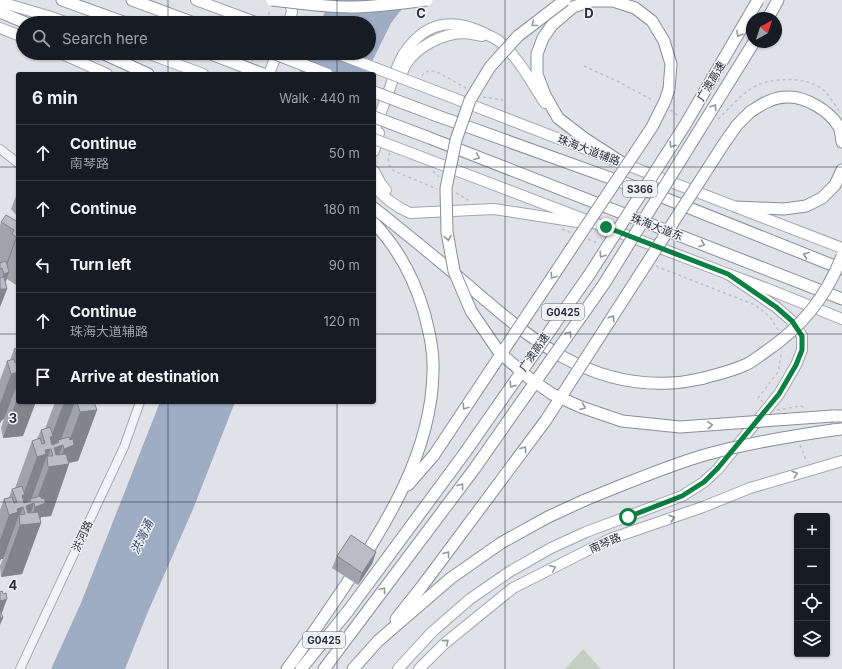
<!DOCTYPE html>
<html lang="en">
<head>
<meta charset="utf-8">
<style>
  :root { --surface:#171b24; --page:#20242c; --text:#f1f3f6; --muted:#9ea1a6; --line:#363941 }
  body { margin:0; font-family:Inter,"Noto Sans SC",sans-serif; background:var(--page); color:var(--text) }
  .controls { position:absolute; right:12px; bottom:12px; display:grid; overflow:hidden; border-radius:4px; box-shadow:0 1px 3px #0004 }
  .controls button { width:36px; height:36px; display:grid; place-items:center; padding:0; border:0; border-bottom:1px solid var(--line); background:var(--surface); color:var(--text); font:20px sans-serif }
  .compass { position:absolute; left:746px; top:12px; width:36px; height:36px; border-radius:50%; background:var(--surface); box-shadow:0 1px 3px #0004; rotate:39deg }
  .stop { position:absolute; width:12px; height:12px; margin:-9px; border:3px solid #0b8043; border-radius:50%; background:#fff }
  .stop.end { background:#0b8043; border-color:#fff; box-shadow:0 1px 4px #0008 }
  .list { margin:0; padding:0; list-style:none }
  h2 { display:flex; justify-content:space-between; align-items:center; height:52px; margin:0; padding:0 16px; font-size:17px }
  h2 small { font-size:13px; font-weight:400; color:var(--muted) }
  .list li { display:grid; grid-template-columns:26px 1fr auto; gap:12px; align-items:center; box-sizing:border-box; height:56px; padding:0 16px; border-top:1px solid var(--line) }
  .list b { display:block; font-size:15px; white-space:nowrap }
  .list p { margin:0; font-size:13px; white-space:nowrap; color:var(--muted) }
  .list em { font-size:13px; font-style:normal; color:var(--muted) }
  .icon { flex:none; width:22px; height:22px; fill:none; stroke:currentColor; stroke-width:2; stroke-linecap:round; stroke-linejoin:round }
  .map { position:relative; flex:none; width:842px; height:669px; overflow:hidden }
  .search { position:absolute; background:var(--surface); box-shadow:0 1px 3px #0004; left:16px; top:16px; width:360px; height:44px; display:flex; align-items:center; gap:10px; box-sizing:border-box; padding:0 14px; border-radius:22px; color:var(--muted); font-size:15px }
  .panel { position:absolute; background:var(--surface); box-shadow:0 1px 3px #0004; left:16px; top:72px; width:360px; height:332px; border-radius:4px }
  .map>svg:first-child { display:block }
  .green { fill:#c3d0c1 }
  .water { fill:#9eacc4 }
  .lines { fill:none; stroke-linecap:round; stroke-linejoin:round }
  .minor-casing { stroke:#a6a9b1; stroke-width:10 }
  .major-casing { stroke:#a0a5b2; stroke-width:12 }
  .highway-casing { stroke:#888e9d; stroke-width:13 }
  .path { stroke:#bec0c6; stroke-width:1.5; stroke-dasharray:3 3; stroke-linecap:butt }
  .minor { stroke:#f2f3f6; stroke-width:8 }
  .major { stroke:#fff; stroke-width:10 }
  .highway { stroke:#fff; stroke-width:11 }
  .major-bridge-casing { stroke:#a0a5b2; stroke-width:12; stroke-linecap:butt }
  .highway-bridge-casing { stroke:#888e9d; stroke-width:13; stroke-linecap:butt }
  .major-bridge { stroke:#fff; stroke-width:10 }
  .highway-bridge { stroke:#fff; stroke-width:11 }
  .wall { fill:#a0a3ab }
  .shaded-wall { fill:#82848b }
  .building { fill:#babdc7; stroke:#82848b }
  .oneway { stroke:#94979e }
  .route { stroke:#0b8043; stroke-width:5 }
  .grid { fill:none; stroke:#2a2f3d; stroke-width:1; stroke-opacity:0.55 }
  .labels { text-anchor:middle; stroke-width:3; stroke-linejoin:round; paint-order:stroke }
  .shield { fill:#eff1f5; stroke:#656974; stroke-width:1 }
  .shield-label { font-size:10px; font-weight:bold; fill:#2a2f3d }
  .street-label { font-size:11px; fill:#2a2f3d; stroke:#eff1f5 }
  .water-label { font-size:12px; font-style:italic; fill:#38496d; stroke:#eff1f5 }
  .grid-label { font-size:13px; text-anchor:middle; font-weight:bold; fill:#2a2f3d; stroke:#eff1f5; stroke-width:3; stroke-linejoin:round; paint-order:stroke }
</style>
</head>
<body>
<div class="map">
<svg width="842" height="669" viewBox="0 0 842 669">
  <rect width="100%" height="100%" fill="#e0e2e7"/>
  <path class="green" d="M583,649L601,669H565Z"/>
  <g class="water">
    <path d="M330,0H409L391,23L366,74H299L308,53H369V23H320Z"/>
    <path d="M160,402H235L193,509L147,614L125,669H51L81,603Z"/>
  </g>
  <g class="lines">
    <g class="minor-casing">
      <g id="minor">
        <path d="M0,149L18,163"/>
        <path d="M20,669L124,447L140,402"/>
      </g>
    </g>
    <g class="major-casing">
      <g id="major">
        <path d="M196,0L258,23"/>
        <path d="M0,2L48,16L68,23"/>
        <path d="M288,23L292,12L290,0"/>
        <path d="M0,28L23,37"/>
        <path d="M60,53L107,74"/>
        <path d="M147,53L203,74"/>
        <path d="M269,74L277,53"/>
        <path d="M401,75C403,72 404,67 406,64C418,46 442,34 463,33C469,33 476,35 482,36"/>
        <path d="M443,94L842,248"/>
        <path d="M374,131C380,116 385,100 391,85C394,75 398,64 403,55C424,22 451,17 484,33C489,36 496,38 500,42C519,58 531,82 545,103"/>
        <path d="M374,151L379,133"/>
        <path d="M416,155L728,274L768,289L842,319"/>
        <path d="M374,171L381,184L386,190"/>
        <path d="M374,185C383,197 396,207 410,213L494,209L584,223"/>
        <path d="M398,669L432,632L470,599L509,572L551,548L586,532L682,496L704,482L718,469L779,394L796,365L802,350V336L792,321L776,307L728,274"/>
        <path d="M419,669L444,644L513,588L610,539L703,507L750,488L842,461"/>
      </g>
    </g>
    <g class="highway-casing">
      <g id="highway">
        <path d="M62,0L126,23"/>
        <path d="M132,0L194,23"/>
        <path d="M0,12L26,23"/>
        <path d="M768,18L778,0"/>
        <path d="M102,53L148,74"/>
        <path d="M750,112C761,105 772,97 787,97C805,96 830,111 839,127C841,131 841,137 842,142"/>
        <path d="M435,115L652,193L842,269"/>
        <path d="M427,137L842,299"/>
        <path d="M621,162L584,138L558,118L545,95L537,74V54L543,38L552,25L573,7L591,1H613L635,8L652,21L664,41L671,64L669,89"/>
        <path d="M737,207L784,209L806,206L822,198L835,185L842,170"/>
        <path d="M374,208C404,232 434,256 463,281C525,334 583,388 671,383C682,383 693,380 704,378"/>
        <path d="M833,416H842"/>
        <path d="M833,430L842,429"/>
        <path d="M408,485L434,455"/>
        <path d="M396,619L423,585"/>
        <path d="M287,669C306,644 323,618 341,592C385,526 432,453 433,371C434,351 429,331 424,312C414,278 398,248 374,223"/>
        <path d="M301,669L348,611"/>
        <path d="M324,669L360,621"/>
        <path d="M353,669L378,641L451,578L501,543L548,517L585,500"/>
      </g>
    </g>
    <g class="path">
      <path d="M267,21L270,10"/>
      <path d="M252,61L255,53"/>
      <path d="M584,66L619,82L654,101"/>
      <path d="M422,76L423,74L430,70L439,73L466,88"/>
      <path d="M483,97L503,100"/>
      <path d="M670,110L680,117"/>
      <path d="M718,119C729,109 739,96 752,88C770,77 805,76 822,89C829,94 834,104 839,111H842"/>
      <path d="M390,153L388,157L389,165L394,171L437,189"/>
      <path d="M433,171L439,177"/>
      <path d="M456,193L470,201"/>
      <path d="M562,229L571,233"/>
      <path d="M588,239L599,244"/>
      <path d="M656,266L755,305L770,317L779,331"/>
      <path d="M763,402L758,398L778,372L782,351"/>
      <path d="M777,410L801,406L806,409"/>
      <path d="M800,445L807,462"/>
    </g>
    <use href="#minor" class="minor"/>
    <use href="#major" class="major"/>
    <use href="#highway" class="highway"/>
    <g class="major-bridge-casing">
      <g id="major-bridge">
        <path d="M336,53L443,94"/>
        <path d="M374,139L416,155"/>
      </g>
    </g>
    <g class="highway-bridge-casing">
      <g id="highway-bridge">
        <path d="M272,0C298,3 324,7 350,7C376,7 402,3 427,0"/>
        <path d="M565,0L518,36L490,67L470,100L456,140L446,188L447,232L454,271L471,311L499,352L529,378L552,394L581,407L622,421L680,427L833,416"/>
        <path d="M273,53L327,74"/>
        <path d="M211,54L263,74"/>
        <path d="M374,92L435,115"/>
        <path d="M374,117L427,137"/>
        <path d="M704,378C718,374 732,371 745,365C752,362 759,356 765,352C802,327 826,297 842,256"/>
        <path d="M434,455L652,127L665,101L669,89"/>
        <path d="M585,500C625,484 666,466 708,454C749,443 791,436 833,430"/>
        <path d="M423,585L546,420L723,145L737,125L750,112"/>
        <path d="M348,611L464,454L589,275L685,125L758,0"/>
        <path d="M360,621L475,468L604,284L754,42"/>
      </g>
    </g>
    <use href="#major-bridge" class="major-bridge"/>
    <use href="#highway-bridge" class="highway-bridge"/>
  </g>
  <g class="wall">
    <path d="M18,191V217L11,209Z"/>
    <path d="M1,222H18V281L16,285L7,279L5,283L7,289L0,307V226Z"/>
    <path d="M18,348V402L23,436L3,438L1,428L4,419L2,420L0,423V380L7,361L10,360L14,349Z"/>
    <path d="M55,402H94L97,410L78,461L69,463V464L51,516L41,517L40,519L41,523L22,574L1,577L0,566L3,559H1L0,561V510L4,499L9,498L12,489L15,488L32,441L37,439L41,430L45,429Z"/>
    <path d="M376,552L372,564L358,585L332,568L337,556Z"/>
  </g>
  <g class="shaded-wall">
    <path d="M18,234L4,274L9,272L3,289H7L0,307V284L4,274L3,273L16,237Z"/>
    <path d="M18,371V382L4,419L2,420L0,423V404L11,374Z"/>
    <path d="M18,396V402H36L23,436L3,438Z"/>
    <path d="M64,402H75L59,445L58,446L59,442L58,440L55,447L63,445L55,466H57L64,449L67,447L80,412L78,406L80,402H85L82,412L85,411L89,402H94L91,411L97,410L78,461L67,463V465L69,464L51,516L41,517L39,523H41L22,574L1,577L20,525H21L25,514L24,510L26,506L34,503L27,524H29L35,507V504L53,456L52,452L53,450H51V449L47,458V456L31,500L30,499L27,505L20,508L23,507L19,517V515L3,559H1L0,561V540L9,515L15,513L22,495H23L37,457L43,455L50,437H51Z"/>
    <path d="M376,552L372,564L358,585L362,573Z"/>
    <path d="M7,599L0,618H3L0,625V601Z"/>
  </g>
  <g class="building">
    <path d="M6,215L18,222V234L16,237L12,234L14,230L1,222Z"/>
    <path d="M6,261L9,272L4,274L2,268L0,269V263Z"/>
    <path d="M4,277L7,289H0V278Z"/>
    <path d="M18,348V360L14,349Z"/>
    <path d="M14,359L15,363L18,362V372L11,374L7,361Z"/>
    <path d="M77,402H94L97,410L80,412Z"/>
    <path d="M50,427L53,436L50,437L52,445L59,442L58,440L69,437L70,440L73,439L74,445L64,449L63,445L54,448L56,455L66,454L69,464L48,467L47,456H53L51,449L45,450L46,454L37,457L32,441L40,438L42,444L45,443L41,430Z"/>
    <path d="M22,486L25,495H22L24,503L31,501L30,499L40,496L42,499L44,498L46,503L35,507L34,503L26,506L28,513L38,512L41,523L20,525L19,515L25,514L23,507L17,509L18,512L9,515L4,499L12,497L14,503L17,502L12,489Z"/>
    <path d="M351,535L376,552L362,573L337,556Z"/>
    <path d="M2,591L3,594L6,593L7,599L0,601V592Z"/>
    <path d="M0,609L3,618H0Z"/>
  </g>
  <defs><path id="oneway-chevron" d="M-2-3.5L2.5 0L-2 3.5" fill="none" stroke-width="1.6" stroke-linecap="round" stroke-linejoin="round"/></defs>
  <g class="oneway">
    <use href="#oneway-chevron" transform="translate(534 24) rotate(142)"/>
    <use href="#oneway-chevron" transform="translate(739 34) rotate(120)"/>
    <use href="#oneway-chevron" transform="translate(714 107) rotate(-58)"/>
    <use href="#oneway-chevron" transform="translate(672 145) rotate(123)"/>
    <use href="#oneway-chevron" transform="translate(477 157) rotate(22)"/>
    <use href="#oneway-chevron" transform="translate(448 238) rotate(80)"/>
    <use href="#oneway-chevron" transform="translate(702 244) rotate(21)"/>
    <use href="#oneway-chevron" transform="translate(602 255) rotate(123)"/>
    <use href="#oneway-chevron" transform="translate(806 255) rotate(-158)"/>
    <use href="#oneway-chevron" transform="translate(553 276) rotate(124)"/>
    <use href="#oneway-chevron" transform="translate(612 318) rotate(-57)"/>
    <use href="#oneway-chevron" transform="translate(569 334) rotate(-55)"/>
    <use href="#oneway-chevron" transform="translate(512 385) rotate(125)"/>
    <use href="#oneway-chevron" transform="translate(465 407) rotate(124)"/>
    <use href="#oneway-chevron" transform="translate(583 407) rotate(21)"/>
    <use href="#oneway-chevron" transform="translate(710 425) rotate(-3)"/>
    <use href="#oneway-chevron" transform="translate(524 449) rotate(-54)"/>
    <use href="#oneway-chevron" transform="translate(795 474) rotate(-17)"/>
    <use href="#oneway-chevron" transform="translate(461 486) rotate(-53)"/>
    <use href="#oneway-chevron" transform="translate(672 518) rotate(-19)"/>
    <use href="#oneway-chevron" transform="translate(447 554) rotate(-53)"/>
    <use href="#oneway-chevron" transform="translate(553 568) rotate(-26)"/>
    <use href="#oneway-chevron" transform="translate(383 590) rotate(-53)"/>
    <use href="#oneway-chevron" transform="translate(446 642) rotate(-41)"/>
  </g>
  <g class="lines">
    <path class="route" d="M606,227L728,274L776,307L792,321L802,336V350L796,365L779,394L718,468L704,482L682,496L628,517"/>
  </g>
  <path class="grid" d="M168,0V23M337,0V23M505,0V669M674,0V669M168,53V74M337,53V74M0,167H18M374,167H842M0,334H18M374,334H842M168,402V669M337,402V669M0,502H842"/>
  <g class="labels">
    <g class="shield">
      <rect x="623" y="181" width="34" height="16" rx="3"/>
      <rect x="542" y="304" width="42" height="16" rx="3"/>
      <rect x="303" y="632" width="42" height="16" rx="3"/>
    </g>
    <g class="shield-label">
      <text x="640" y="193">S366</text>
      <text x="563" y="316">G0425</text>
      <text x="324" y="644">G0425</text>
    </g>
    <g class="street-label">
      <text transform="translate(711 81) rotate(-59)" y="4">广澳高速</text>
      <text transform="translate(589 150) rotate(21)" y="4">珠海大道辅路</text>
      <text transform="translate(657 227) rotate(21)" y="4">珠海大道东</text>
      <text transform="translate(534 352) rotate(-55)" y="4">广澳高速</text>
      <text transform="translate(82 536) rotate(-65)" y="4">洪河路</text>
      <text transform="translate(605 543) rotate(-24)" y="4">南琴路</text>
    </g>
    <g class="water-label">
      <text transform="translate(142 537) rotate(-64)" y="4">洪灣涌</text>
    </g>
  </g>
  <g class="grid-label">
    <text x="421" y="18">C</text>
    <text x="589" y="18">D</text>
    <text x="13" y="423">3</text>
    <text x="13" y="590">4</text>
  </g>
</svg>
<div class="controls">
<button>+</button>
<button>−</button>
<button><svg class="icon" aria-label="locate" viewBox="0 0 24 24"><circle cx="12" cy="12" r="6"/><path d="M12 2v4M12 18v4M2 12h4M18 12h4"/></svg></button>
<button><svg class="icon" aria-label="layers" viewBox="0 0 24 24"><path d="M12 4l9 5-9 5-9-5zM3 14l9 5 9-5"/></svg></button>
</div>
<svg class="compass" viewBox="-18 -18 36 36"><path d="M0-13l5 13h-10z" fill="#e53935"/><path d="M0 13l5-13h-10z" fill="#9ea1a6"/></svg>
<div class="stop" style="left:628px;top:517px"></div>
<div class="stop end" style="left:606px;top:227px"></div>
<div class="search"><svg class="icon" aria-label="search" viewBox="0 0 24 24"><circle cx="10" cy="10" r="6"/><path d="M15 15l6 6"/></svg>Search here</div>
<section class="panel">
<h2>6 min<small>Walk · 440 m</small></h2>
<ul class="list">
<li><svg class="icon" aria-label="ahead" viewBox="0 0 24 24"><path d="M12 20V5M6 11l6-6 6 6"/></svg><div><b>Continue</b><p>南琴路</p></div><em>50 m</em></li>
<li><svg class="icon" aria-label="ahead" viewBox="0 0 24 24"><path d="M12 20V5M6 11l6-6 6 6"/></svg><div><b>Continue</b></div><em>180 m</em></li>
<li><svg class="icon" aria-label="left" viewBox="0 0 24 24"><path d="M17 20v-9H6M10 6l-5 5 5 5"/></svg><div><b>Turn left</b></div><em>90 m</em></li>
<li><svg class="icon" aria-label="ahead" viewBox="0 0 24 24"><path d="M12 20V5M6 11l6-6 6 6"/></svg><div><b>Continue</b><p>珠海大道辅路</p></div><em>120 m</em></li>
<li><svg class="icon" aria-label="arrive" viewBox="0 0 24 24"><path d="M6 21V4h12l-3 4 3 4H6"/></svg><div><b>Arrive at destination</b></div></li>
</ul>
</section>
</div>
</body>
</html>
